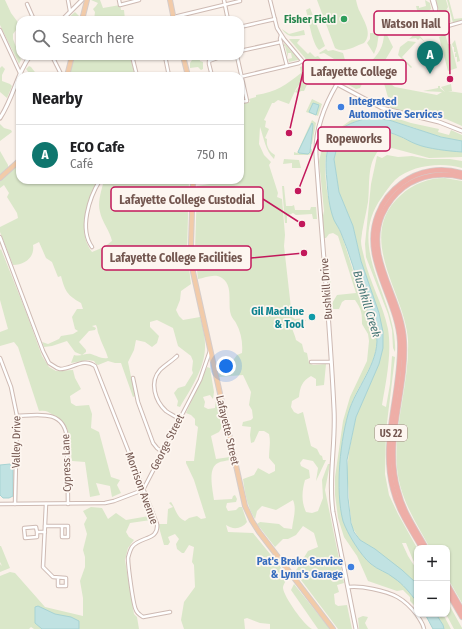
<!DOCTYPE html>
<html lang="en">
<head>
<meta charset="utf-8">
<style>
  :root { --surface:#fff; --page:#f6f6f6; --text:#202124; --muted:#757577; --line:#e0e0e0; --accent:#0f766e }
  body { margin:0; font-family:"Fira Sans Condensed",sans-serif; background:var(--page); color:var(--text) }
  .controls { position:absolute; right:12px; bottom:12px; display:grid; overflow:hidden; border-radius:8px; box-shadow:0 1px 3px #0004 }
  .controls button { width:36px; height:36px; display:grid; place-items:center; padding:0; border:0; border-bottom:1px solid var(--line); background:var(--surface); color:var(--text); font:20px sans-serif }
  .you { position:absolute; left:226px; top:366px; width:14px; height:14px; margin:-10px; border:3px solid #fff; border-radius:50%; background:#1a73e8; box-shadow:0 0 0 6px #1a73e833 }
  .badge { display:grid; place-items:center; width:26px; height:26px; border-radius:50%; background:var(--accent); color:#fff; font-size:13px; font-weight:700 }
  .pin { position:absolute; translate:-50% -33px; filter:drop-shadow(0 1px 2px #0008) }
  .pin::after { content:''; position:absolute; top:21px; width:14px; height:12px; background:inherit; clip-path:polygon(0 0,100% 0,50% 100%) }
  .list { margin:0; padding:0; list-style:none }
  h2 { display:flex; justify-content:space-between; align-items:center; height:52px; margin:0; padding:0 16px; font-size:17px }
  h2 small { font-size:13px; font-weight:400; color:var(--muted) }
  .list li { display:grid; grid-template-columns:26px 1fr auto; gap:12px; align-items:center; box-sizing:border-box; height:60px; padding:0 16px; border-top:1px solid var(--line) }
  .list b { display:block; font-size:15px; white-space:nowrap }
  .list p { margin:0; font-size:13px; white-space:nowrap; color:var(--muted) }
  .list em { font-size:13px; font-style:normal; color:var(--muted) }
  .icon { flex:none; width:22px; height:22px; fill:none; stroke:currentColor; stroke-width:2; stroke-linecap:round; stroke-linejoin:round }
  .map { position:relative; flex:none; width:462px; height:629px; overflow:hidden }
  .search { position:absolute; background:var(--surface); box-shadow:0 1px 3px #0004; left:16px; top:16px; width:228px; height:44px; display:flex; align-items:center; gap:10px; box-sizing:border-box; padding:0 14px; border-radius:12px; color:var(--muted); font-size:15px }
  .panel { position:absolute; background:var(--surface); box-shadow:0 1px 3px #0004; left:16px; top:72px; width:228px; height:112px; border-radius:12px }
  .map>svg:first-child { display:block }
  .green { fill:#dae7c9 }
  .water { fill:#c0e2e2; stroke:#a7d3d3 }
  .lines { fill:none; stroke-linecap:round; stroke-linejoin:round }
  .minor-casing { stroke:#cebab3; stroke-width:4.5 }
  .tertiary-casing { stroke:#cebab3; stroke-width:5 }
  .primary-casing { stroke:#d5ccca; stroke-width:6 }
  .motorway-casing { stroke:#d5ccca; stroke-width:6 }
  .minor { stroke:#fff; stroke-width:2.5 }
  .tertiary { stroke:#fff; stroke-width:3 }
  .primary { stroke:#f2cba9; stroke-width:4 }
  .motorway { stroke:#eeaea7; stroke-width:4.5 }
  .leisure-dot { fill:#2e9e5b; stroke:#fdf6f0; stroke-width:1.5 }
  .shop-dot { fill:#3f7fe0; stroke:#fdf6f0; stroke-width:1.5 }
  .culture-dot { fill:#0f9aa8; stroke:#fdf6f0; stroke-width:1.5 }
  .labels { text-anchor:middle; stroke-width:3.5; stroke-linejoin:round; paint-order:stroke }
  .shield { fill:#fdf6f0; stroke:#9c867f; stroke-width:1 }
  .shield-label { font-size:10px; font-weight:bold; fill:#73564f }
  .leisure-label { font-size:11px; font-weight:bold; fill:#27864d; stroke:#fdf6f0; text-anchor:end }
  .shop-label { font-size:11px; font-weight:bold; fill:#366cbe; stroke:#fdf6f0; text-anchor:start }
  .street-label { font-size:11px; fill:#73564f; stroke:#fdf6f0 }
  .culture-label { font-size:11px; font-weight:bold; fill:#0d838f; stroke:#fdf6f0; text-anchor:end }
  .water-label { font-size:12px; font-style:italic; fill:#457676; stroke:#fdf6f0 }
  .leader { fill:none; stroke:#c2185b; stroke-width:1.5 }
  .callout-dot { fill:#c2185b; stroke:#fdf6f0; stroke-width:1.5 }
  .callout { fill:#fdf6f0; stroke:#c2185b; stroke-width:1.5 }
  .callout-label { font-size:12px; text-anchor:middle; font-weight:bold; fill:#73564f }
</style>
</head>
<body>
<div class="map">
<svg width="462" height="629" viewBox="0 0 462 629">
  <rect width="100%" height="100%" fill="#faf1ea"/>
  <g class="green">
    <path d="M0,0H5L11,13L20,25V32L16,30L13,34V39L21,60L19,64L0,25Z"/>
    <path d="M91,0H100L103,8L120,5L121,10H124L125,20H94L95,12L93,9L96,6L98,3Z"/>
    <path d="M317,0H356C357,4 358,9 360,12C364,21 373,34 364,43C355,46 344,54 335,48Z"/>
    <path d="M425,0L430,3L431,9L419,18L416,6H419V8L426,6Z"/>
    <path d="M436,0H446L448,7L441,20Z"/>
    <path d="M447,0H449L454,19L462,18V21L453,23Z"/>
    <path d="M310,8L325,46L319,50C312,43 309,21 306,10Z"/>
    <path d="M448,9L451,22L443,24L442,21Z"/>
    <path d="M75,12L80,17L79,20H66Z"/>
    <path d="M432,15L435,28L434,29L432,22L420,25L422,33L420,36L425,42L420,38L418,40L416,38L409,39C420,31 418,18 432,15Z"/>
    <path d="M282,29L289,34L304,30L305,35C296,36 288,39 282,29Z"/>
    <path d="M370,33H379L377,46L374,54L367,43L370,39Z"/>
    <path d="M384,33H386L393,47L384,62L396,76V78L368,64C378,56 384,46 384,33Z"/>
    <path d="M445,34L448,44H451L457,68L448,71L439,37Z"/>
    <path d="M289,39H300L297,43L308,54L310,52L315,57L318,56C328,69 349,68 364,67L367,68L366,70C372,72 378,72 384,76C389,79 390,85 395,87L437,95L442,92L423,91L438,88V86H440V88L445,92L441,87L451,84L452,91H448L462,93V126L446,119L392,109L390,107C390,103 389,101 388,97C384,84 385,78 370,75L365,78L360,88L356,89L310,64Z"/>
    <path d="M455,40L460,61L457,62V57H455V54L456,52H454V47H453L452,44Z"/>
    <path d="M408,41L416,42L402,57L412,67L411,68L398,55L400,47Z"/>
    <path d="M284,43L298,59V60L289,62L288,59L292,58L291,53H288V58L285,46H284Z"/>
    <path d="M326,49L328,51L333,50L343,53L345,60L334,59L324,53L320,54L319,53Z"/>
    <path d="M75,56H80L81,58L88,57V56H130L135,76H69Z"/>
    <path d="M191,56H199L200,61L203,62V69L201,70L198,67L190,68V63L192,60Z"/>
    <path d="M2,66L5,69L2,75V81L10,84L12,86L7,98L0,92V68Z"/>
    <path d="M29,66L31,67L38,76H28L29,73L26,69Z"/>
    <path d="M303,66L308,73L296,89L289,104L278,100L274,103H272L264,120L266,121L265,127L269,129L265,138L267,139C266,146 269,152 275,155L274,159C265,150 264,138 260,127L259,144L264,155L271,162L269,165L278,193L277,197L282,199L285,235L284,246L292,317L295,319L304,318L306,321L292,323C291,329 295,334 296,340L302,344L304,352L307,353L309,363L313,365L326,364L324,385L316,386V379L311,376C302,381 300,387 299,397L292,401L291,407L294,412L298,414L303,412L311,446L317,449L320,455L322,456L323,460H326L316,481L318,468L313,461L303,459L300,463L301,466L309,470L310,478L305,480C302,491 301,501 306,512L312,513L318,511L323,498L322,480L328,464H330L325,490L344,583L337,585L339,592L334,594L335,604L338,606L347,605L352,629H338L295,572L308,551L318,547L314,533L303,526L296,535L288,539H283L275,547L257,524L260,522L279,524L284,528L292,529C293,519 297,509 293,500L276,510L262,506L257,511L255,519C247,507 245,493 243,479L254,475L258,468L269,474L275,471V465L269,458C269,449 271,442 269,434L264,431H259L254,442L251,443L250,435L251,427L242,426L243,422L251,420L253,418L252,410L249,405L251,392L243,375L219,377V373L227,372L232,367L231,363L237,355L242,353C243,343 241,332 236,323C235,321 232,318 231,315C227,304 234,286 222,278C215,273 205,278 198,279L195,251L197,186L209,184V180H240V104L250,102L249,99L256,97V95C276,92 286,85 301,73L300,67Z"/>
    <path d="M310,72L322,79L321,80L312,76V74L304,91H301L298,93L295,92Z"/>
    <path d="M312,99L322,104L318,116L306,112Z"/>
    <path d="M377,112L411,123L439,129L438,132L449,135L451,130L462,135V141C446,139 430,134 415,128C401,124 385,117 370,118C359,118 344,126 335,134C319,150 326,196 333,216C335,223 340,229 342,236C350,259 356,283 365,305C369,314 374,322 376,332C382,358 357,385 350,408C341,438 335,488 343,518C346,532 361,556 372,565C379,570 388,573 395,578C403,584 410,593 417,602V608L410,601V597L403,590L397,591L368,581L357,556L344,537L338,518L335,495V477L343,421L350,397L367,361L369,341L368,334L362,324C362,314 362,310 355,300H345L342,302L339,309H333L331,305L337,295L356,293L338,236L333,233L329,234L326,238H324L322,220L324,211L319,161L322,149L321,138C326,134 327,132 333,134C340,128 347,122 355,118C362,115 370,116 377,112Z"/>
    <path d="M312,120L316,123L312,144H310V149H312V154L308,155H294V152L297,153Z"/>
    <path d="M0,124L4,128L11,130L12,132L0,141Z"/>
    <path d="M375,129L394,134L419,145L462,152V157L429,158L392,148C385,147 379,148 376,154C367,168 370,187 368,202C366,215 362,228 361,241C361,246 363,252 364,257C369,281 383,304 388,329C392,354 386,381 382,405L386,407L390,384L392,356L395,357L386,431L385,474L389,495L398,514L417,548V566L413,560L406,543H402L408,556L417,570V581L415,582L375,549L360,540L352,527L350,511L347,470L349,452L356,417L379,364L383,348L379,313L361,261L353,226L339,192L334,159L337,146L342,141L356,132Z"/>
    <path d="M0,151L8,165V168L0,175Z"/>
    <path d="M387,155L398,157L412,156L428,159H450L462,161V168C441,162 412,165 395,180C390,185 386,191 382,197C344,249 398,298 395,352L393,348L392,330L388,314L366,257L365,244L371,184L377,156L382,158Z"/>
    <path d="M284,159L299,160L301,168H292V163L283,164Z"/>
    <path d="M20,163V180H97C88,202 76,231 92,252L104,247L112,241C110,231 102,222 100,212C97,202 102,189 104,180H189L187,252L191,284L181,291L180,300L176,310L179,316L183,320L200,317C202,325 205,335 205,344C206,367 191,388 180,407L177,406L178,401L174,393L178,388L185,386L193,373L192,370L193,361L191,356L178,346L173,328L157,320L150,322V327L159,336L157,343L152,347L145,342L136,340L134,350L128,362L135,396L133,397L121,363H115L108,361L98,365L96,364L94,361L88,360L71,363L74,355C80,357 86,353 91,354C98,356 100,359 108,358C106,350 101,343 99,335C97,331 98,329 96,325L92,326L96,328L95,330L89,331L79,342L86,350V352L82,355L75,352L67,341L52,346L44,347L42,342L48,344L59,339L61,336L73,334L78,331L75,329L72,317L77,309H83L81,303C67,295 65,291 61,276L58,277L52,262L46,258L39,242L33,245C35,257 25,265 13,265L0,232V227L18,218L17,213L7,197L9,193L4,185L0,188V181Z"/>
    <path d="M445,178L462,181V603L447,577V548H430C419,528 406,508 400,485C388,438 410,389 408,340C405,292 354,237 401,195C413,184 428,178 445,178Z"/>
    <path d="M282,186H284L286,206H292L294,205L295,210H310L311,207H316L317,219H313L312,214L296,215L293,213L287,216V223H285Z"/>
    <path d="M1,249L26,312L42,356L49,367L56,371L73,370L75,378L81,389L70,396L71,403L76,406L89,405L92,414L91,428L99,432L111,477L120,480L117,485L121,493L112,497L110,486L96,483L100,495L90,497L85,462L72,461C69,441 73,426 53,415C48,411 45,410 39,411L18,347L14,342L0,346V332L8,329L0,300V250Z"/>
    <path d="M329,266L332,294H328L326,267Z"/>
    <path d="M207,367L210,368L214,392L213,399L210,395L203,397L205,402L204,407L208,409L215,408L216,399L222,427L219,432L211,436L216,459L230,457V460C226,461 221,461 218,463C207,468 213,491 214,500L232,499L233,496L235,495L237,499L236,502L227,503L226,507L228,511L236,510L239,507H242L247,522C242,529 233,530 226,525L228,532L253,533L288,576C287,580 283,584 283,588C284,597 304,625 312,629H270V624L260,623L247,618L244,619L245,629H184L181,620L184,602L195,587L194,565L192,562L194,547L189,545L184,553H182L177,549L176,544L179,539L175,534L168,537L170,542L168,545H164L158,524H167L168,509L173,507L169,503L171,502C176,509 176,517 185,521L189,518L197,516L201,519L206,518L194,480L186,463V461H194L198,427L195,425V419L191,415L186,413Z"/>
    <path d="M91,507L102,508L108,519L116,513L126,520L149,516L151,520L130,523L126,532L129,537L134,540L128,548L125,560L134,614L137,617L139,629H34L31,627L29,629H0V576L10,572L15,573L45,607L83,616V598L80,581L85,567V557L83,550L87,534L84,524L87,518L83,511Z"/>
    <path d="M0,546H1L10,568L0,572V564L2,566L0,562Z"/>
    <path d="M294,584L330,629H318L291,590Z"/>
    <path d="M447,601L462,628V629H454L446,614H447Z"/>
    <path d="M436,614H443L451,629H444L443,625Z"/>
    <path d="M363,616L368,617L365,623L368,629H359L358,618Z"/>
  </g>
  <g class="water">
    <path d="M313,103L319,105L316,115L309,112Z"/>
    <path d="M369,118L389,120L441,137L462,141V152C449,151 428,149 416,144C410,142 405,138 399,136C376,126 358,127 338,143L334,159L339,192L353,226L361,261L379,313L383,332V348L379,364L356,417L347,460L348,498L351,523L354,532L360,540L375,549L402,570L415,582L417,584V602C410,593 403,584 394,578C387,572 378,570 371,564C361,556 347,533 343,521C335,491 340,438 350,408C358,385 382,358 376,332C374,320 367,310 363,299C356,277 350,254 341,233C339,228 336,224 334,220C329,207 328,194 327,181C323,145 330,126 369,118Z"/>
    <path d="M312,123L313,125L310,152L308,154L299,153L298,152Z"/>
    <path d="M10,464L13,469V496L9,498H3L0,495V465Z"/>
    <path d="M38,606L55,614L71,617L79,621V629H42L35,623V607Z"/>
    <path d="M425,614H436L443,625L444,629H433Z"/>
  </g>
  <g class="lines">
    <g class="minor-casing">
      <g id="minor">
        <path d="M68,0L70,11"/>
        <path d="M119,0L120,5L139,0"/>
        <path d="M224,0L228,20"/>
        <path d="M270,0L277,28L284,39L305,64L337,84"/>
        <path d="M432,0L440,26L444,27L462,22"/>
        <path d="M434,0L436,8V10"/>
        <path d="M27,4L34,20"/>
        <path d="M174,17L240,1"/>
        <path d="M240,27L275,19"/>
        <path d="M0,30L20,73"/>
        <path d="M281,35L280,39L287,66"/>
        <path d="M240,51L281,42"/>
        <path d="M52,56L62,76"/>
        <path d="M132,56L137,76"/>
        <path d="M165,56L169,76"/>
        <path d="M237,56L247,101L240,102"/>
        <path d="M212,76L209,64V61L223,56"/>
        <path d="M240,77L299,63L302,61"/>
        <path d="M0,237L43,351L49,363L57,368L60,369C72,369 84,357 95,366L157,524C159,541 140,536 132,547C130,550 129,554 128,558C128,565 133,605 136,610C137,613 140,615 143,617L170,612"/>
        <path d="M92,247C79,229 89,198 100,180"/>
        <path d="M177,356C172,361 165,365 160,370C149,382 155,401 166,411C170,414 175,416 179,419"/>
        <path d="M0,358L11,387L17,416L15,504"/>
        <path d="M311,362H331"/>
        <path d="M133,378L138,402L153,443L157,448L162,452"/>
        <path d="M17,416C38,415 64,409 67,438L68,504"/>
        <path d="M0,504L105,503L114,501L143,490L200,380L210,351"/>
        <path d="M46,504L43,567L53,577L66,578V586H58V578"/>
        <path d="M45,526H68V537H62V526"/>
        <path d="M37,532L36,527L24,528L25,538L37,537V532H45"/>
        <path d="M348,587C356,586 364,587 373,589C393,593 404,598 417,615C420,620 423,623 424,629"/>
      </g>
    </g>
    <g class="tertiary-casing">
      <g id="tertiary">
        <path d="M62,20L82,0"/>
        <path d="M0,118C14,97 16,75 30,56"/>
        <path d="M356,629L333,512C328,478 336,444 334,409C330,324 322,240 316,155C315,129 324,106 337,84L382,108L439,122L462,131"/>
      </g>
    </g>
    <g class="primary-casing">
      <g id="primary">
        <path d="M170,0L174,20"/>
        <path d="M82,20L87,0"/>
        <path d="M183,56L188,76"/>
        <path d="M67,76L72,56"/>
        <path d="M0,178L20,160"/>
        <path d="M193,180L191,244L193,272L245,506L252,521L259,532L333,629"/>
      </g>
    </g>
    <g class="motorway-casing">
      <g id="motorway">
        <path d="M422,548C411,529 398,510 393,489C380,440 402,391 400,342C398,298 360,259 378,214C383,201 391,191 402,183C419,170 441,167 462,173"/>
        <path d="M426,548C416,530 403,512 398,491C383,441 407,391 404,341C402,298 364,258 382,215C387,204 395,194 404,187C421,175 442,172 462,177"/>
        <path d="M447,584L462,610"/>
        <path d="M447,591L462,617"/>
      </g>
    </g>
    <use href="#minor" class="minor"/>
    <use href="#tertiary" class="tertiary"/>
    <use href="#primary" class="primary"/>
    <use href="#motorway" class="motorway"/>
  </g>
  <circle class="leisure-dot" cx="344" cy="19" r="4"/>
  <g class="shop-dot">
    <circle cx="341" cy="107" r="4"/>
    <circle cx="351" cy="567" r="4"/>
  </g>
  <circle class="culture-dot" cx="312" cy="317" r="4"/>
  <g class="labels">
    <rect class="shield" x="375" y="425" width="32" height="16" rx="3"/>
    <g class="shield-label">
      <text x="391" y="437">US 22</text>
    </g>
    <g class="leisure-label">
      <text x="336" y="23">Fisher Field</text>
    </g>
    <g class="shop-label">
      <text x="349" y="105">Integrated<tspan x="349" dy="13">Automotive Services</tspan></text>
      <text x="343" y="565" text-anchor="end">Pat's Brake Service<tspan x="343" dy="13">&amp; Lynn's Garage</tspan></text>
    </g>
    <g class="street-label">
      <text transform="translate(326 289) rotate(-94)" y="4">Bushkill Drive</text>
      <text transform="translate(228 430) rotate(77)" y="4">Lafayette Street</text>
      <text transform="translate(16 442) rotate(-89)" y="4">Valley Drive</text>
      <text transform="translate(167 442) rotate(-63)" y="4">George Street</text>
      <text transform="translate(66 463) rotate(-92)" y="4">Cypress Lane</text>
      <text transform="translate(142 488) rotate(70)" y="4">Morrison Avenue</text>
    </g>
    <g class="culture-label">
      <text x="304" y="315">Gil Machine<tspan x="304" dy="13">&amp; Tool</tspan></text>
    </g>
    <g class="water-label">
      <text transform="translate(367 304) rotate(73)" y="4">Bushkill Creek</text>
    </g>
  </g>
  <path class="leader" d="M450 79L449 23M289 133L303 72M298 191L318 139M302 224L263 199M304 253L251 258"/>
  <g class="callout-dot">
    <circle cx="450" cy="79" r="4"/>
    <circle cx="289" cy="133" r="4"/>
    <circle cx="298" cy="191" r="4"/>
    <circle cx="302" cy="224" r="4"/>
    <circle cx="304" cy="253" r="4"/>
  </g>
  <g class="callout">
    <rect x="374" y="11" width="75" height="24" rx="4"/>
    <rect x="303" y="60" width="103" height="24" rx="4"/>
    <rect x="318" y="127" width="72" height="24" rx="4"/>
    <rect x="111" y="187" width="152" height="24" rx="4"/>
    <rect x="102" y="246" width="149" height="24" rx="4"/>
  </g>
  <g class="callout-label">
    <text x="411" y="28">Watson Hall</text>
    <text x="354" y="76">Lafayette College</text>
    <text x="354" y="143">Ropeworks</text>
    <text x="187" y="204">Lafayette College Custodial</text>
    <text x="176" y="262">Lafayette College Facilities</text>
  </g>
</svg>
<div class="controls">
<button>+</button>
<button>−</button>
</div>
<div class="you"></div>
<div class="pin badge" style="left:430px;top:74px">A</div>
<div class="search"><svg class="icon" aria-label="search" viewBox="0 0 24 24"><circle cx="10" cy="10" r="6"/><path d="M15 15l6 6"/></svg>Search here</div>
<section class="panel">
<h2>Nearby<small></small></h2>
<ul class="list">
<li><span class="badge">A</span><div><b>ECO Cafe</b><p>Café</p></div><em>750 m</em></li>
</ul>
</section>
</div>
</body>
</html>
